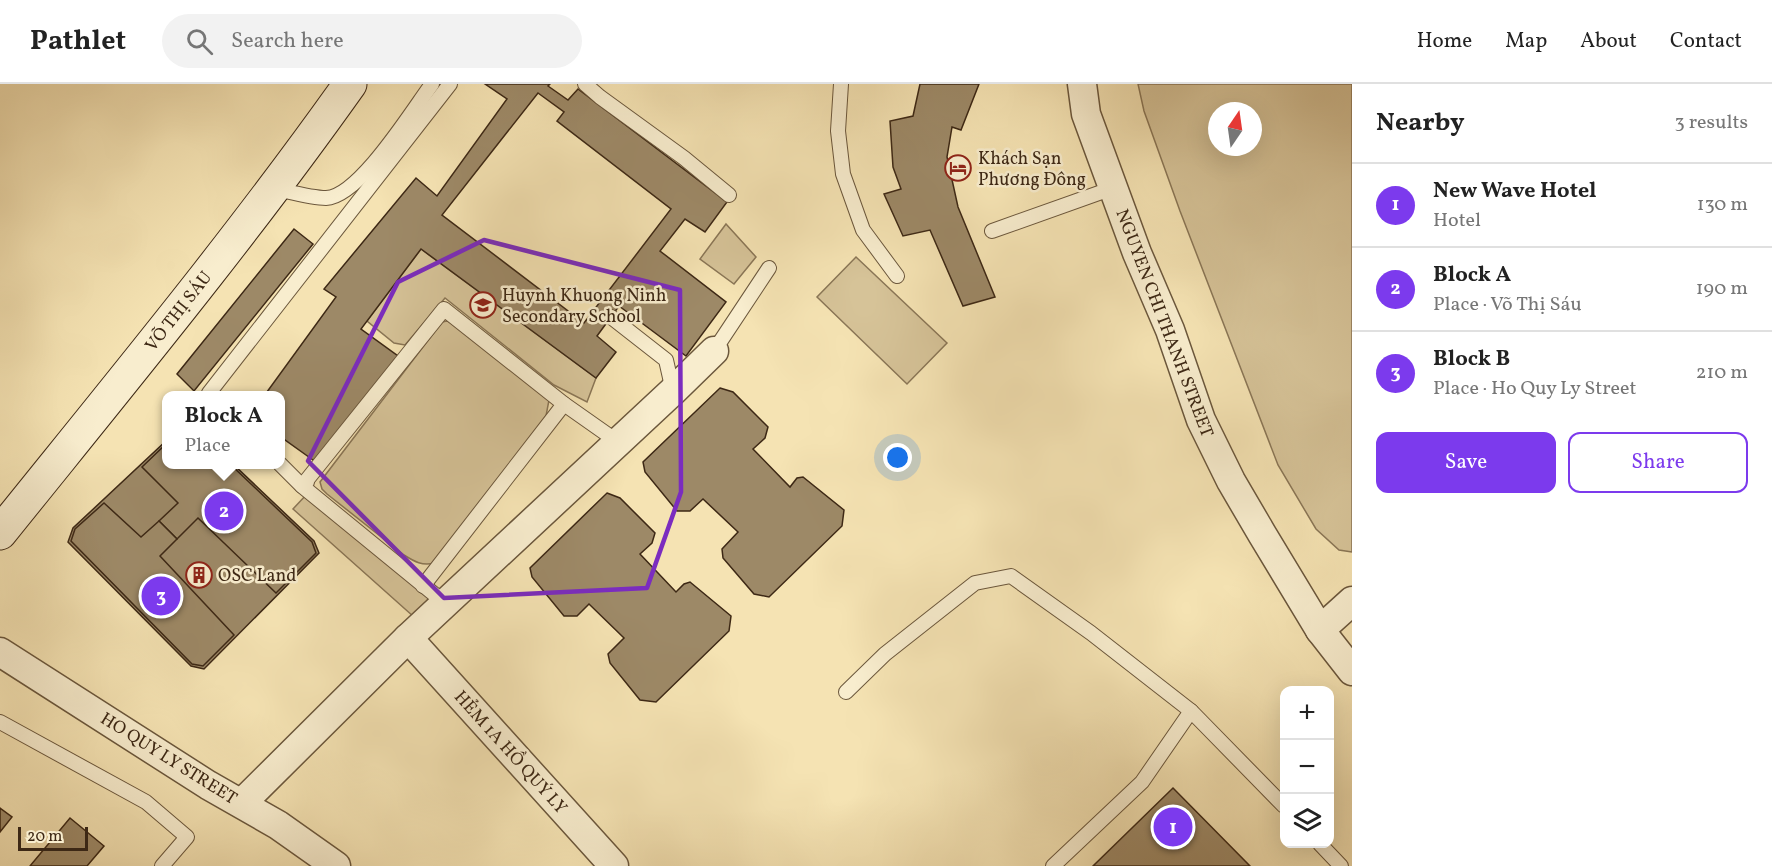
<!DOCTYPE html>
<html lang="en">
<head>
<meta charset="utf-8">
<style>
  :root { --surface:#fff; --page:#f2f2f2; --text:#222; --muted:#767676; --line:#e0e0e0; --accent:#7c3aed }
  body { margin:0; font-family:Vollkorn,serif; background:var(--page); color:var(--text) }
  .controls { position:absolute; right:18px; bottom:18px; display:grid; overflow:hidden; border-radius:12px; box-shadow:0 6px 24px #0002 }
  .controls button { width:54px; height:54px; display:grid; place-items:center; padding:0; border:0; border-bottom:2px solid var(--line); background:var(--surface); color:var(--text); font:30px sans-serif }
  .compass { position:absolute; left:1208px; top:18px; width:54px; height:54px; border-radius:50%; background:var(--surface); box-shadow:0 6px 24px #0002; rotate:13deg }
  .scale { position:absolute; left:18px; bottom:15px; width:70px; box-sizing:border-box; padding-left:6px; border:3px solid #3d2815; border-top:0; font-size:16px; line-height:21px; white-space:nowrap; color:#3d2815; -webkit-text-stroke:4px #f8edce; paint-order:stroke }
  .you { position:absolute; left:898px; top:374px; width:21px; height:21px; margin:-15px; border:4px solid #fff; border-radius:50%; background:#1a73e8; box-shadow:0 0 0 9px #1a73e833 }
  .badge { display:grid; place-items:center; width:39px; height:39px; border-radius:50%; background:var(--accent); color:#fff; font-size:20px; font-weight:700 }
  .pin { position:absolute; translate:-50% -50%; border:3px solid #fff; box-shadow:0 2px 6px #0006 }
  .popup { position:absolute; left:162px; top:307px; width:123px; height:78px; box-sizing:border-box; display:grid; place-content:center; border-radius:12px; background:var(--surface); filter:drop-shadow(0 2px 4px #0005); font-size:20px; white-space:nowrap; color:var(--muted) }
  .popup b { font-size:22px; color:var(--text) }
  .popup::after { content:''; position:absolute; left:50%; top:100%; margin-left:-12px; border:12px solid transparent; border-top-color:var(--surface) }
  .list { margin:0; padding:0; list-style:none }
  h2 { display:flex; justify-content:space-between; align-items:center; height:78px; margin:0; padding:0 24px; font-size:26px }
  h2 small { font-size:20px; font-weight:400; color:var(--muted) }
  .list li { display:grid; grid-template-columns:39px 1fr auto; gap:18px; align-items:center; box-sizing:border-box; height:84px; padding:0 24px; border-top:2px solid var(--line) }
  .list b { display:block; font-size:22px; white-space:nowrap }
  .list p { margin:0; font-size:20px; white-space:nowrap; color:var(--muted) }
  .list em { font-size:20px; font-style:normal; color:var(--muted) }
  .actions { display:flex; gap:12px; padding:18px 24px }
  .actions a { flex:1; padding:14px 0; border:2px solid var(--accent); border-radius:12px; text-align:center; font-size:21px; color:var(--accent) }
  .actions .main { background:var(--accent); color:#fff }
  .icon { flex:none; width:33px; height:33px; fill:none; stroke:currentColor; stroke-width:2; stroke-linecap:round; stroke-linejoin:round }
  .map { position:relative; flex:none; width:1352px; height:782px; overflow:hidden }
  header { display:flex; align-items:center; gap:36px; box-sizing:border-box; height:84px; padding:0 30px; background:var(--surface); border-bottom:2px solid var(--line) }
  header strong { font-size:28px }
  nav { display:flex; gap:33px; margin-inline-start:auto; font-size:21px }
  .search { width:420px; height:54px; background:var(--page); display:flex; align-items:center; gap:15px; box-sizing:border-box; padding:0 21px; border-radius:33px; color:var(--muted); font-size:22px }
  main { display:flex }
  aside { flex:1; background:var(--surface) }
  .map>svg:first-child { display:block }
  .green { fill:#d6c398; stroke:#8a7656; stroke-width:1.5; fill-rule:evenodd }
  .building { fill:#9d8967; stroke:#3d2815; stroke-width:1.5; fill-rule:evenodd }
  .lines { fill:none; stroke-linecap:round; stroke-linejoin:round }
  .lane-casing { stroke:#6b573c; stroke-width:16 }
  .street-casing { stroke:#6b573c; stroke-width:31 }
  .secondary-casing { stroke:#3d2815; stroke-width:35 }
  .lane { stroke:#f8edce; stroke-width:14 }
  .street { stroke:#f8edce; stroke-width:28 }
  .secondary { stroke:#f8edce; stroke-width:33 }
  .marked { fill:none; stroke:#7b2cbf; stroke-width:4.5; stroke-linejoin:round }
  .labels { text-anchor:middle; stroke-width:5; stroke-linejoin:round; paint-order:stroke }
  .poi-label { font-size:18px; fill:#3d2815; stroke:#f8edce; text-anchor:start }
  .street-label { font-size:18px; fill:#3d2815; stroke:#f8edce }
</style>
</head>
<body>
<header>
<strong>Pathlet</strong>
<div class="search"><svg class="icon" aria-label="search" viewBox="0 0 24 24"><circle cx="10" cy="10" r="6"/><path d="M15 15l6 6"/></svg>Search here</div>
<nav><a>Home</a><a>Map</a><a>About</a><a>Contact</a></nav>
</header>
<main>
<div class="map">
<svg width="1352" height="782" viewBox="0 0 1352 782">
  <rect width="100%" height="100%" fill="#f5e3b3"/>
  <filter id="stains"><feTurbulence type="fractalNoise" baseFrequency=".00333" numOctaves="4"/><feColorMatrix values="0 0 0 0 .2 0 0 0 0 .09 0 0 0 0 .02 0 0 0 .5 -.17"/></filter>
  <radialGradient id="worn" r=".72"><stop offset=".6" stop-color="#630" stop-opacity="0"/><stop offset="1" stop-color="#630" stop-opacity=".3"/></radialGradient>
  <g class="green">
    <path d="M1138,0H1352V468L1339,466L1316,445L1278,381L1180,127L1144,27ZM1217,27H1253V63H1217Z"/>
    <path d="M726,140L756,173L734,200L700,175Z"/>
    <path d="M421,165L596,294L587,318L554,301L445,214L405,261L394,259L367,237Z"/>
    <path d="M856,173L947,259L907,300L817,213Z"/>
    <path d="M447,237L453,239L549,316L546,332L435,479C422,482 415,478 404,471L327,410L322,405L320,398L442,238Z"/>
    <path d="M307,410L429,514L414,533L293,425Z"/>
  </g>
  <g class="building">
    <path d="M485,0H550L548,2L568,16L578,5L727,118L705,148L685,135L660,167L726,218L686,272L619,222L597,252L616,268L596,294L421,165L361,245L398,272L322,372L313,376L281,353V312H264L336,213L324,205L416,94L437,112L507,15ZM538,9L564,28L557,37L671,125L584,239L442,131Z"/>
    <path d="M920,0H979L961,46L952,43L947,73L958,123L995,213L963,222L930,146L903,152L884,110L901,105L893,83L890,37L913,32Z"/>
    <path d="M294,145L313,160L194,307L177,290Z"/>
    <path d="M720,304L733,308L768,343L765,354L753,365L790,403L797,394L803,393L844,426L842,442L769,513L754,510L723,474L722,465L738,448L703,415L690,427H677L645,388L643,378Z"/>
    <path d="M167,356V380H233L314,457L319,469L204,585L191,582L68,458L73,444Z"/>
    <path d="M167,359V380H230L312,458L316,469L276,509L198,434L177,455L159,437L178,419L142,383Z"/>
    <path d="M607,409L620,414L655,449L652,459L640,470L676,508L684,500L690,498L731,532L729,547L656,618L640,616L610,579L608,570L624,554L589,520L577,532H564L532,493L530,484Z"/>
    <path d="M104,419L141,453L159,437L177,455L160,472L234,551L203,582L192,580L71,457L75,445Z"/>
    <path d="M1173,704L1250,782H1093Z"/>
    <path d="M0,724L12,733L0,748Z"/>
    <path d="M70,734L104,762L87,782H30Z"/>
  </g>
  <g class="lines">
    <g class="lane-casing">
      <g id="lane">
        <path d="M585,0L600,13L684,74L729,111"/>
        <path d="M841,0L838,47L843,90L863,146L897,192"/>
        <path d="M276,105C290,108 312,114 326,114C359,113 412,27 432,0"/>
        <path d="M992,147L1113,104"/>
        <path d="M611,233L666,276L673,307"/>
        <path d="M714,267L769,184"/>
        <path d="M211,312L209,309L450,0"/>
        <path d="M280,380L302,402L445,519"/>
        <path d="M307,398L302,402L444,225L564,320L618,358"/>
        <path d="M423,502L564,320"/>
        <path d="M846,608L885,570L975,499L1011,492L1091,549L1191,627L1284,722"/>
        <path d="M0,638L146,718L187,753L162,782"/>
        <path d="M1320,760L1341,782"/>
        <path d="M1053,782L1142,698L1191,627"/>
      </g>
    </g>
    <g class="street-casing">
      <g id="street">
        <path d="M1082,0L1086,30L1137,169L1170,246L1201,336L1231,397L1262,450L1320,546L1352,587"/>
        <path d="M1320,546L1352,517"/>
        <path d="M408,554L614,782"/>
        <path d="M0,568L208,701L278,741L336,782"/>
        <path d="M242,719L408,554L673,307L714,267"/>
      </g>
    </g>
    <g class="secondary-casing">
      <path id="secondary" d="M0,449C119,301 240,155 350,0"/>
    </g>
    <use href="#lane" class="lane"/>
    <use href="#street" class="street"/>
    <use href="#secondary" class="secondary"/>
  </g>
  <path class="marked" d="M484,156L680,206L681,408L647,504L444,514L308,377L398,198Z"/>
  <defs>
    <g id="hotel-ring" transform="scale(1.35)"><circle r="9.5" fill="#f8edce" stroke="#8f2418" stroke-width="1.5"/><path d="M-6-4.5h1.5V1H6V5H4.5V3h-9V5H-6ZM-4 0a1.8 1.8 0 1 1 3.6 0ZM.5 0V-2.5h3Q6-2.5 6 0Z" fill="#8f2418"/></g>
    <g id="school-ring" transform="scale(1.35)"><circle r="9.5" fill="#f8edce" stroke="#8f2418" stroke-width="1.5"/><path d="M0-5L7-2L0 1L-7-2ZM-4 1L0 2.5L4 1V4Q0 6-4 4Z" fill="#8f2418"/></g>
    <g id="building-ring" transform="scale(1.35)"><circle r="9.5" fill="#f8edce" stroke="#8f2418" stroke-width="1.5"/><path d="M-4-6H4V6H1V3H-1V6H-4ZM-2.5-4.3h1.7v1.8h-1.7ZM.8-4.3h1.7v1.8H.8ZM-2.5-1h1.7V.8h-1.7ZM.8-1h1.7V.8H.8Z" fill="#8f2418"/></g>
  </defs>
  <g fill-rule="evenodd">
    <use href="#hotel-ring" x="958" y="84"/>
    <use href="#school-ring" x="483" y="221"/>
    <use href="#building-ring" x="199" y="491"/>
  </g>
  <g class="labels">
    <g class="poi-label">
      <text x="978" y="80">Khách Sạn<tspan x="978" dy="21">Phương Đông</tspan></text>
      <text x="502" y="217">Huynh Khuong Ninh<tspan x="502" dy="21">Secondary School</tspan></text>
      <text x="218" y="497">OSC Land</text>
    </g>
    <g class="street-label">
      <text transform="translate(178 227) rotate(-52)" y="6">VÕ THỊ SÁU</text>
      <text transform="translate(1165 239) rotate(69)" y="6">NGUYEN CHI THANH STREET</text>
      <text transform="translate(511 668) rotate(48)" y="6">HẺM 1A HỒ QUÝ LY</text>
      <text transform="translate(169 674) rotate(32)" y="6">HO QUY LY STREET</text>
    </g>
  </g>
  <rect width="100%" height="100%" filter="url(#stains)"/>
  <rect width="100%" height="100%" fill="url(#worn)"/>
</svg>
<div class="controls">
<button>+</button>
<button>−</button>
<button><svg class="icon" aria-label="layers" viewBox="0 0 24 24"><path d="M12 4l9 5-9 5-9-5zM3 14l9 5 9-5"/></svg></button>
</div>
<svg class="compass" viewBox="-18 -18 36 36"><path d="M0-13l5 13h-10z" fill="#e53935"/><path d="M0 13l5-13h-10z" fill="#767676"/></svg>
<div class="scale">20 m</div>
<div class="you"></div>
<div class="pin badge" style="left:1173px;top:743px">1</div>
<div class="pin badge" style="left:224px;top:427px">2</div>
<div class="popup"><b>Block A</b>Place</div>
<div class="pin badge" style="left:161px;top:512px">3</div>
</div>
<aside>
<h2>Nearby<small>3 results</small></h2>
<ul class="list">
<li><span class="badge">1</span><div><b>New Wave Hotel</b><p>Hotel</p></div><em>130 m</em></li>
<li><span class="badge">2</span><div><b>Block A</b><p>Place · Võ Thị Sáu</p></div><em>190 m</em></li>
<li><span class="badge">3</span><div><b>Block B</b><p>Place · Ho Quy Ly Street</p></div><em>210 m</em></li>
</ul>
<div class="actions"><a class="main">Save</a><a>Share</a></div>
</aside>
</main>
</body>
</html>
